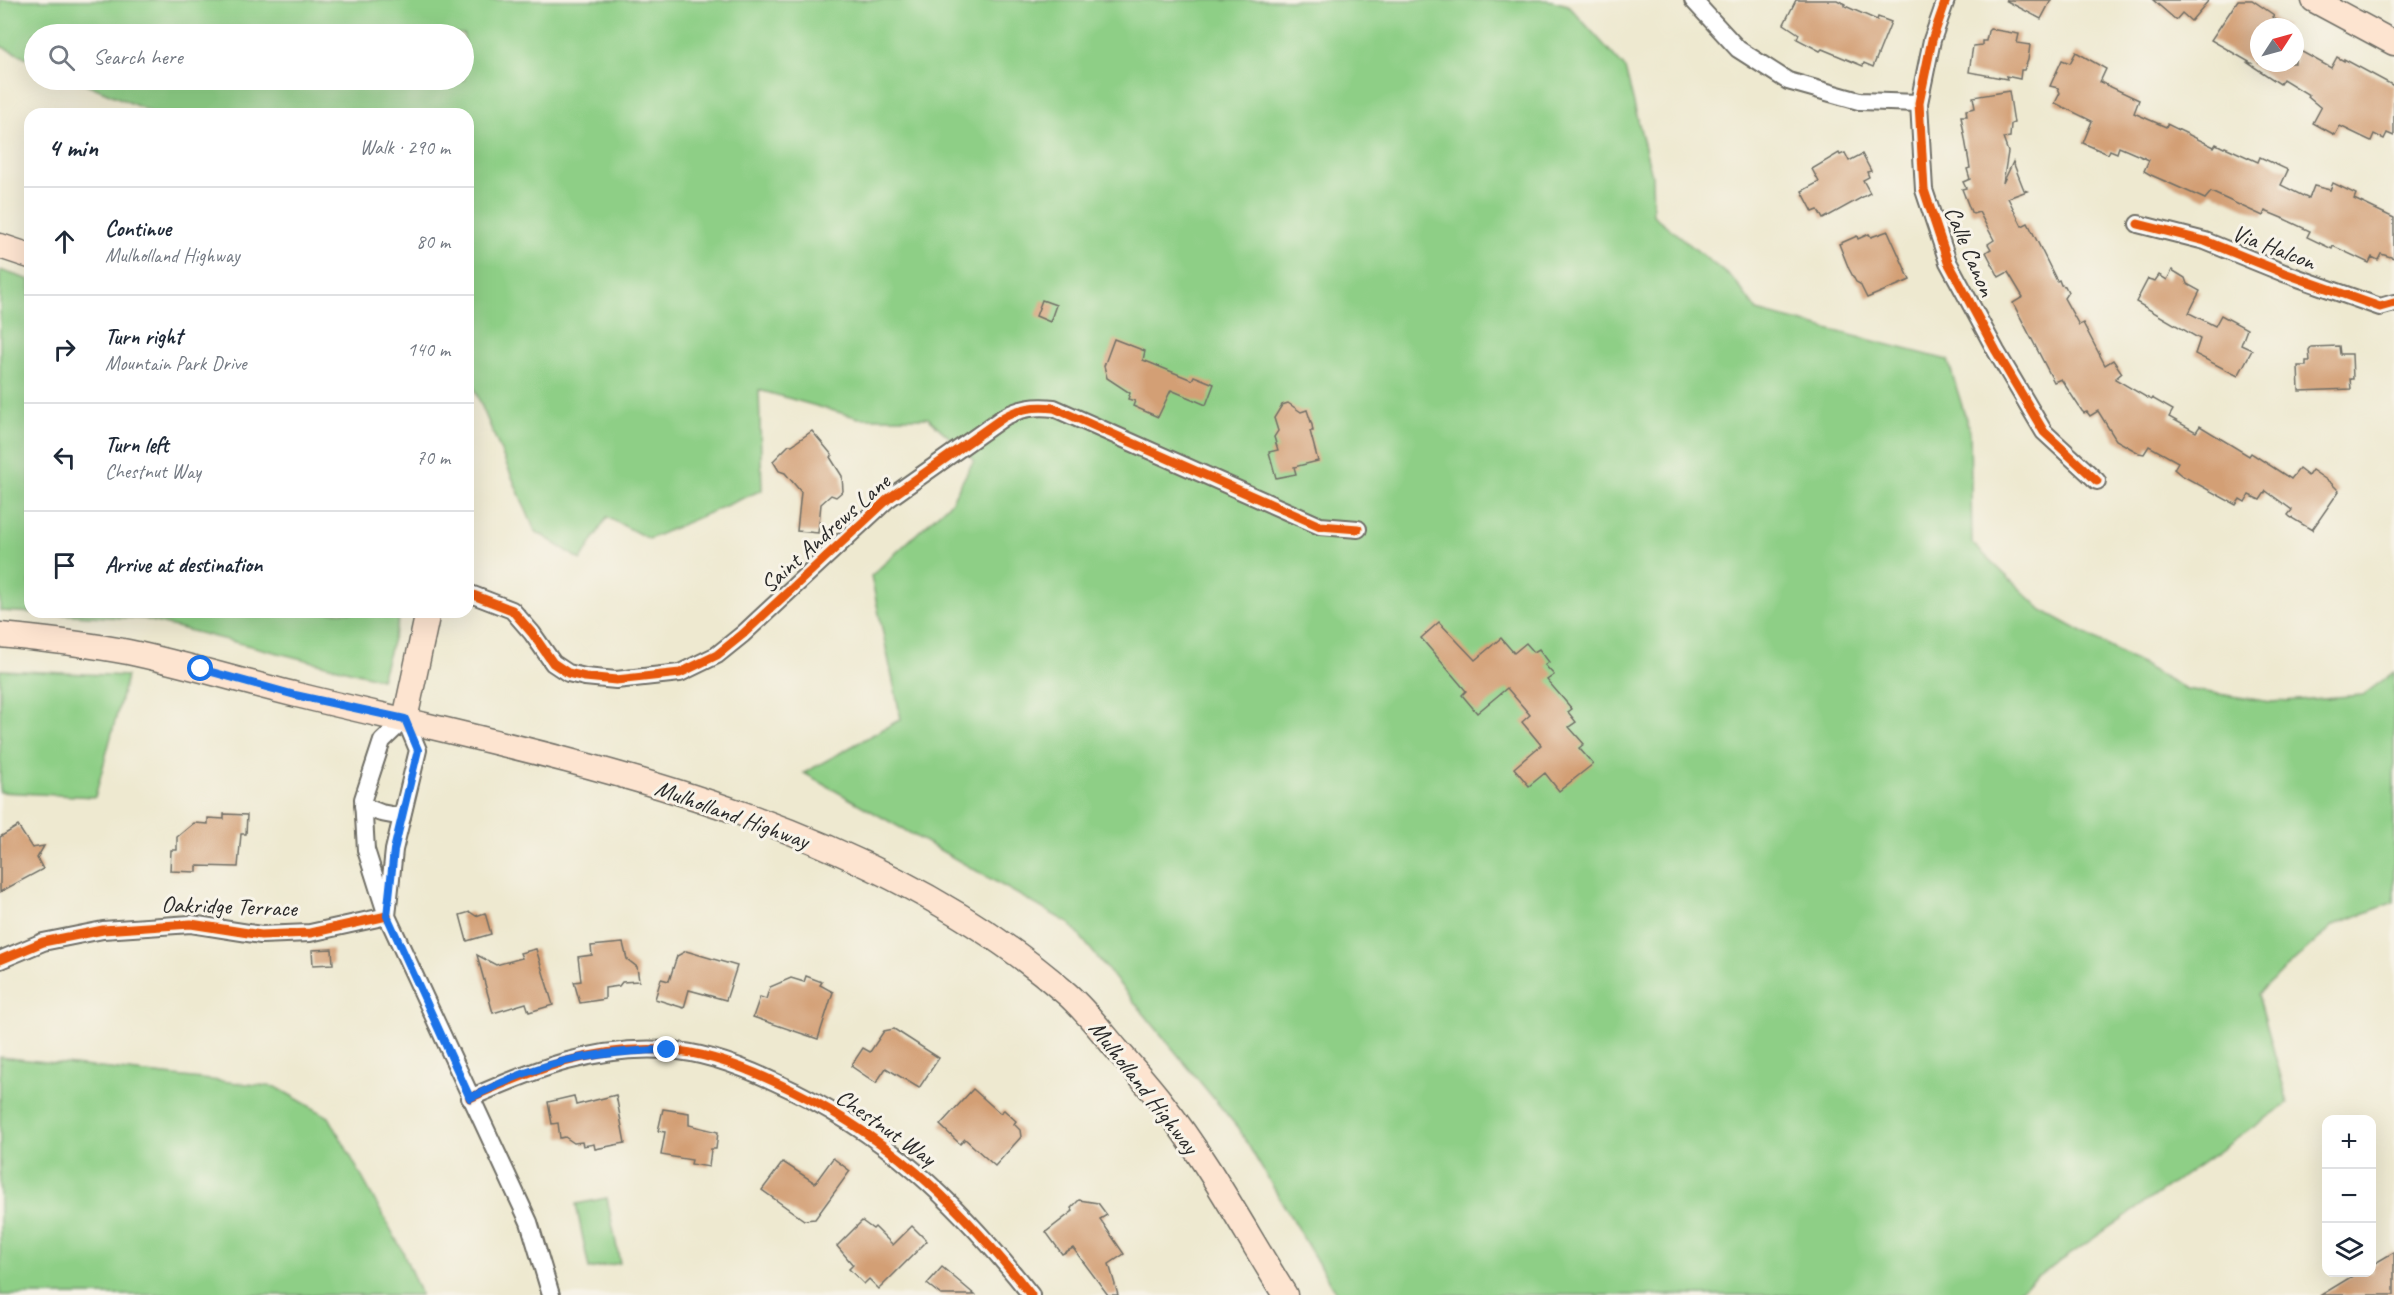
<!DOCTYPE html>
<html lang="en">
<head>
<meta charset="utf-8">
<style>
  :root { --surface:#fff; --page:#f2f2f3; --text:#1f2937; --muted:#747a83; --line:#e0e1e3 }
  body { margin:0; font-family:Caveat,sans-serif; background:var(--page); color:var(--text) }
  .controls { position:absolute; right:18px; bottom:18px; display:grid; overflow:hidden; border-radius:12px; box-shadow:0 6px 24px #0002 }
  .controls button { width:54px; height:54px; display:grid; place-items:center; padding:0; border:0; border-bottom:2px solid var(--line); background:var(--surface); color:var(--text); font:30px sans-serif }
  .compass { position:absolute; left:2250px; top:18px; width:54px; height:54px; border-radius:50%; background:var(--surface); box-shadow:0 6px 24px #0002; rotate:54deg }
  .stop { position:absolute; width:18px; height:18px; margin:-14px; border:4px solid #1a73e8; border-radius:50%; background:#fff }
  .stop.end { background:#1a73e8; border-color:#fff; box-shadow:0 2px 6px #0008 }
  .list { margin:0; padding:0; list-style:none }
  h2 { display:flex; justify-content:space-between; align-items:center; height:78px; margin:0; padding:0 24px; font-size:26px }
  h2 small { font-size:20px; font-weight:400; color:var(--muted) }
  .list li { display:grid; grid-template-columns:39px 1fr auto; gap:18px; align-items:center; box-sizing:border-box; height:108px; padding:0 24px; border-top:2px solid var(--line) }
  .list b { display:block; font-size:22px; white-space:nowrap }
  .list p { margin:0; font-size:20px; white-space:nowrap; color:var(--muted) }
  .list em { font-size:20px; font-style:normal; color:var(--muted) }
  .icon { flex:none; width:33px; height:33px; fill:none; stroke:currentColor; stroke-width:2; stroke-linecap:round; stroke-linejoin:round }
  .map { position:relative; flex:none; width:2394px; height:1295px; overflow:hidden }
  .search { position:absolute; background:var(--surface); box-shadow:0 6px 24px #0002; left:24px; top:24px; width:450px; height:66px; display:flex; align-items:center; gap:15px; box-sizing:border-box; padding:0 21px; border-radius:33px; color:var(--muted); font-size:22px }
  .panel { position:absolute; background:var(--surface); box-shadow:0 6px 24px #0002; left:24px; top:108px; width:450px; height:510px; border-radius:18px }
  .map>svg:first-child { display:block }
  .green { fill:#8ecf86; stroke:#5c7d58; stroke-width:1.5 }
  .building { fill:#d39f75 }
  .lines { fill:none; stroke-linecap:round; stroke-linejoin:round }
  .street-casing { stroke:#6f6e65; stroke-width:20 }
  .secondary-casing { stroke:#6f6e65; stroke-width:27 }
  .street { stroke:#fff; stroke-width:16 }
  .secondary { stroke:#fde4d0; stroke-width:24 }
  .cycleway-casing { stroke:#f7f3e8; stroke-width:13 }
  .cycleway { stroke:#e8590c; stroke-width:9 }
  .route { stroke:#1a73e8; stroke-width:8 }
  .labels { text-anchor:middle; stroke-width:6; stroke-linejoin:round; paint-order:stroke }
  .street-label { font-size:24px; fill:#2b2b2b; stroke:#f7f3e8 }
</style>
</head>
<body>
<div class="map">
<svg width="2394" height="1295" viewBox="0 0 2394 1295">
  <rect width="100%" height="100%" fill="#f7f3e8"/>
  <filter id="ink" filterUnits="userSpaceOnUse"><feTurbulence type="fractalNoise" baseFrequency=".0167" numOctaves="2"/><feDisplacementMap in="SourceGraphic" scale="12" xChannelSelector="R" yChannelSelector="G"/><feConvolveMatrix kernelMatrix="1 2 1 2 8 2 1 2 1" color-interpolation-filters="sRGB"/></filter>
  <filter id="wash" filterUnits="userSpaceOnUse"><feTurbulence type="fractalNoise" baseFrequency=".008" numOctaves="4" result="noise"/><feDisplacementMap in="SourceGraphic" scale="24" xChannelSelector="R" yChannelSelector="G"/><feGaussianBlur stdDeviation="1.35" result="paint"/><feColorMatrix in="noise" values="0 0 0 0 0 0 0 0 0 0 0 0 0 0 0 0 0 1.4 0 .05"/><feComposite in="paint" operator="in"/></filter>
  <g filter="url(#wash)">
    <rect width="100%" height="100%" fill="#eee9d0"/>
    <g class="green">
      <path d="M0,0H1548L1568,5L1625,68L1652,176L1653,215L1736,282L1757,311L1948,360L1970,432L1972,543L2042,610L2186,689L2271,702L2363,695L2394,672V902L2334,925L2258,994L2288,1103L2012,1295H1337L1238,1128L1070,924L804,773L901,719L871,576L951,502L974,460L928,418H859L759,390L762,490L649,539L607,517L581,560L535,531L468,374V114H156L77,80H464V34H34V61L0,46Z"/>
      <path d="M0,270L30,280V612H401L381,679L144,619L0,611Z"/>
      <path d="M0,670L127,676L95,797L0,792Z"/>
      <path d="M0,1057L276,1087L329,1117L403,1252L421,1295H0Z"/>
      <path d="M607,1198L620,1263L589,1269L576,1204Z"/>
    </g>
    <g id="blocks">
      <g class="building">
        <path d="M1796,0H1837L1845,4V6L1877,20L1878,17L1891,22L1873,67L1864,63L1863,66L1822,49L1820,51L1797,39L1799,34L1784,24Z"/>
        <path d="M2005,0H2051L2041,19Z"/>
        <path d="M2153,0H2209L2191,21L2182,13L2176,20Z"/>
        <path d="M2238,0H2252L2274,15L2272,17L2287,27H2259V63H2295V48L2331,68L2337,57L2344,61V59L2394,86V136L2387,133L2384,139L2374,134L2371,141L2340,126L2335,135L2313,123L2321,108L2308,97L2309,95L2283,79L2280,84L2248,63H2251L2211,40Z"/>
        <path d="M1990,29L2019,34L2017,43L2030,45L2028,60L2024,70H2021L2020,79L2006,76L2007,79L1969,72L1973,46L1982,45V41H1986L1988,31Z"/>
        <path d="M2076,52L2106,69L2100,82L2139,100L2134,113L2166,127L2167,124L2214,147L2216,144L2224,148L2225,147L2258,162L2260,157L2288,170L2281,185L2309,199L2314,186L2330,190L2333,183L2356,194L2354,199L2394,218V258L2381,254L2378,260L2372,257L2369,263L2333,246L2332,249L2307,237L2310,231L2282,218L2265,211L2263,216L2211,192L2205,199L2151,175L2144,171L2149,160L2119,147L2117,153L2110,150L2108,154L2083,143L2092,121L2055,103L2060,93L2058,88L2050,86L2062,60L2070,63Z"/>
        <path d="M2009,91L2014,123L2011,124L2010,137L2003,138L2008,152L2003,183L2013,162L2024,190L2027,191L2008,198L2022,226L2028,223L2057,281L2059,280L2061,285L2065,286L2068,292L2064,298L2079,325L2083,323L2105,365L2113,360L2122,373L2115,379L2151,400L2152,398L2173,410L2169,417L2196,432L2200,426L2249,456L2251,453L2291,479L2299,469L2308,476L2312,470L2331,483L2339,491L2312,530L2290,517L2288,515L2292,510L2266,491L2260,500L2249,495L2245,502L2240,499L2236,505L2181,475L2174,469L2178,462L2149,446L2144,454L2139,453L2116,440L2098,411L2090,416L2087,412L2084,413L2082,411L2061,379L2054,382L2013,303L2023,297L2008,272L1999,277L1986,252L1991,249L1988,244L1994,240L1979,212L1973,214L1971,212L1962,189L1966,188L1963,182L1970,179L1967,169L1970,168L1961,116H1967L1966,110L1975,108L1973,97Z"/>
        <path d="M1839,153L1840,155L1845,153L1849,161L1862,154L1871,171L1867,172L1869,177L1863,180L1870,193L1823,219L1818,210L1813,212L1802,191L1819,182L1812,169Z"/>
        <path d="M1888,231L1910,280L1867,298L1860,284L1856,282L1849,269L1839,244L1857,236L1858,239L1869,234L1871,237Z"/>
        <path d="M2172,270L2185,278L2187,284L2200,291L2189,313L2215,326L2221,315L2247,329L2241,345L2252,350L2238,376L2195,354L2200,339L2136,302L2148,279L2155,281L2159,275L2167,280Z"/>
        <path d="M1042,300L1056,305L1050,322L1036,316Z"/>
        <path d="M1114,339L1145,351L1143,360L1192,380L1194,376L1214,384L1206,405L1171,390L1158,417L1133,406L1135,401L1128,399L1130,393L1107,378L1104,366Z"/>
        <path d="M2339,346L2340,354H2352L2353,379H2350L2351,389L2299,391L2298,366H2306V361H2310L2309,350L2311,347Z"/>
        <path d="M1288,403L1301,412L1307,410L1312,425L1313,431H1310L1318,461L1294,467L1296,474L1276,478L1269,452L1278,450L1274,437L1278,431L1274,418L1282,405Z"/>
        <path d="M812,431L832,455L830,457L842,476L843,491L836,497L831,495L821,504L818,533L797,531L801,492L785,473L779,471L773,461L789,445H792Z"/>
        <path d="M1439,622L1475,660L1501,638L1514,653L1526,643L1534,652L1539,649L1549,662L1545,665L1554,675L1547,680L1572,709L1568,712L1576,722L1569,727L1584,744L1579,748L1593,764L1559,791L1545,773L1529,786L1514,768L1541,745L1522,722L1530,715L1507,688L1477,713L1462,695L1466,691L1421,638Z"/>
        <path d="M224,814L247,815L246,834H241L238,867L197,866V872L170,871L171,850H177V837L194,823L208,824V818L224,819Z"/>
        <path d="M18,826L32,848L44,846L37,858L43,869L0,892V837Z"/>
        <path d="M470,912L476,916L485,913L491,934L467,941L460,915Z"/>
        <path d="M623,943L627,959L637,967L639,981L622,982L619,986L605,988V999L580,1003L574,982L581,981L578,957L592,955L591,946Z"/>
        <path d="M332,949L333,964L313,965L312,950Z"/>
        <path d="M536,949L553,1005L529,1012L526,1003L493,1013L477,955L496,965L522,958L520,953Z"/>
        <path d="M686,951L737,966L726,1000L689,990L684,1008L655,999L661,979L669,981L677,956Z"/>
        <path d="M806,976L822,982L820,985L833,992L818,1039L753,1017L760,997L766,999L770,987L791,978L804,982Z"/>
        <path d="M894,1029L939,1058L919,1088L886,1068L876,1083L851,1066L863,1048L870,1052L884,1031Z"/>
        <path d="M973,1089L1000,1113L1004,1110L1016,1121L1014,1124L1020,1130L1021,1137L995,1166L965,1139L960,1144L940,1125Z"/>
        <path d="M616,1095L625,1143L595,1149L594,1144L583,1146L582,1142L574,1143L565,1137L560,1138L558,1123L552,1124L548,1102L574,1096L576,1105Z"/>
        <path d="M663,1109L689,1113V1125L718,1132L716,1149H711L709,1167L691,1164L692,1160L661,1155L665,1132L658,1131Z"/>
        <path d="M833,1158L850,1171L815,1219L804,1220L762,1190L783,1162L815,1183Z"/>
        <path d="M1079,1200L1098,1203L1107,1215L1100,1219L1124,1254L1109,1264L1118,1295H1108L1073,1248L1062,1254L1046,1232L1073,1211L1071,1208Z"/>
        <path d="M862,1221L873,1229L875,1227L893,1245L912,1226L927,1241L879,1289L869,1279L864,1284L849,1269L853,1265L837,1246Z"/>
        <path d="M2394,1252V1295H2321L2359,1272H2372V1265Z"/>
        <path d="M942,1267L975,1295H941L927,1284Z"/>
      </g>
    </g>
  </g>
  <g filter="url(#ink)">
    <use href="#blocks" fill-opacity="0" stroke="#6f6e65" stroke-width="1.5"/>
    <g class="lines">
      <g class="street-casing">
        <g id="street">
          <path d="M1693,0L1738,49L1788,81L1859,101L1919,103"/>
          <path d="M1946,0L1932,40L1919,103L1924,190L1948,262L1996,351L2044,432L2097,481"/>
          <path d="M2138,224L2205,241L2284,273L2380,307L2394,303"/>
          <path d="M468,593L512,610L532,633L553,663L568,673L585,677L616,680L680,673L717,655L743,634L888,499L1004,417C1021,408 1034,406 1054,408L1320,526L1358,529"/>
          <path d="M363,806L381,813L402,817"/>
          <path d="M387,916L394,850L418,750L405,719L382,741L363,799L366,850L387,916L529,1222L551,1295"/>
          <path d="M0,960L43,942L103,930L191,924L261,935L310,933L387,916"/>
          <path d="M470,1098C533,1070 595,1045 667,1050C704,1052 741,1066 775,1082C884,1131 958,1203 1031,1295"/>
        </g>
      </g>
      <g class="secondary-casing">
        <g id="secondary">
          <path d="M2314,0L2394,43"/>
          <path d="M0,246L30,256"/>
          <path d="M0,635C43,639 86,644 128,652C185,664 240,681 297,695C558,758 859,812 1067,994C1086,1011 1102,1032 1118,1051C1133,1068 1148,1085 1162,1103C1207,1160 1246,1233 1285,1295"/>
          <path d="M405,719L428,612"/>
        </g>
      </g>
      <use href="#street" class="street"/>
      <use href="#secondary" class="secondary"/>
      <g class="cycleway-casing">
        <g id="cycleway">
          <path d="M1946,0L1932,40L1919,103L1924,190L1948,262L1996,351L2044,432L2097,481"/>
          <path d="M2138,224L2205,241L2284,273L2380,307L2394,303"/>
          <path d="M468,593L512,610L532,633L553,663L568,673L585,677L616,680L680,673L717,655L743,634L888,499L1004,417C1021,408 1034,406 1054,408L1320,526L1358,529"/>
          <path d="M0,960L43,942L103,930L191,924L261,935L310,933L387,916"/>
          <path d="M470,1098C533,1070 595,1045 667,1050C704,1052 741,1066 775,1082C884,1131 958,1203 1031,1295"/>
        </g>
      </g>
      <use href="#cycleway" class="cycleway"/>
    </g>
  </g>
  <g class="lines" filter="url(#ink)">
    <path class="route" d="M201,669L295,695L405,719L418,750L394,850L387,916L470,1098C491,1088 512,1077 534,1070C577,1055 621,1051 667,1050"/>
  </g>
  <g class="labels">
    <g class="street-label">
      <text transform="translate(2274 247) rotate(21)" y="8">Via Halcon</text>
      <text transform="translate(1970 251) rotate(67)" y="8">Calle Canon</text>
      <text transform="translate(825 533) rotate(-42)" y="8">Saint Andrews Lane</text>
      <text transform="translate(732 814) rotate(20)" y="8">Mulholland Highway</text>
      <text transform="translate(229 906) rotate(2)" y="8">Oakridge Terrace</text>
      <text transform="translate(1144 1087) rotate(52)" y="8">Mulholland Highway</text>
      <text transform="translate(886 1127) rotate(35)" y="8">Chestnut Way</text>
    </g>
  </g>
</svg>
<div class="controls">
<button>+</button>
<button>−</button>
<button><svg class="icon" aria-label="layers" viewBox="0 0 24 24"><path d="M12 4l9 5-9 5-9-5zM3 14l9 5 9-5"/></svg></button>
</div>
<svg class="compass" viewBox="-18 -18 36 36"><path d="M0-13l5 13h-10z" fill="#e53935"/><path d="M0 13l5-13h-10z" fill="#747a83"/></svg>
<div class="stop" style="left:201px;top:669px"></div>
<div class="stop end" style="left:667px;top:1050px"></div>
<div class="search"><svg class="icon" aria-label="search" viewBox="0 0 24 24"><circle cx="10" cy="10" r="6"/><path d="M15 15l6 6"/></svg>Search here</div>
<section class="panel">
<h2>4 min<small>Walk · 290 m</small></h2>
<ul class="list">
<li><svg class="icon" aria-label="ahead" viewBox="0 0 24 24"><path d="M12 20V5M6 11l6-6 6 6"/></svg><div><b>Continue</b><p>Mulholland Highway</p></div><em>80 m</em></li>
<li><svg class="icon" aria-label="right" viewBox="0 0 24 24"><path d="M7 20v-9h11M14 6l5 5-5 5"/></svg><div><b>Turn right</b><p>Mountain Park Drive</p></div><em>140 m</em></li>
<li><svg class="icon" aria-label="left" viewBox="0 0 24 24"><path d="M17 20v-9H6M10 6l-5 5 5 5"/></svg><div><b>Turn left</b><p>Chestnut Way</p></div><em>70 m</em></li>
<li><svg class="icon" aria-label="arrive" viewBox="0 0 24 24"><path d="M6 21V4h12l-3 4 3 4H6"/></svg><div><b>Arrive at destination</b></div></li>
</ul>
</section>
</div>
</body>
</html>
